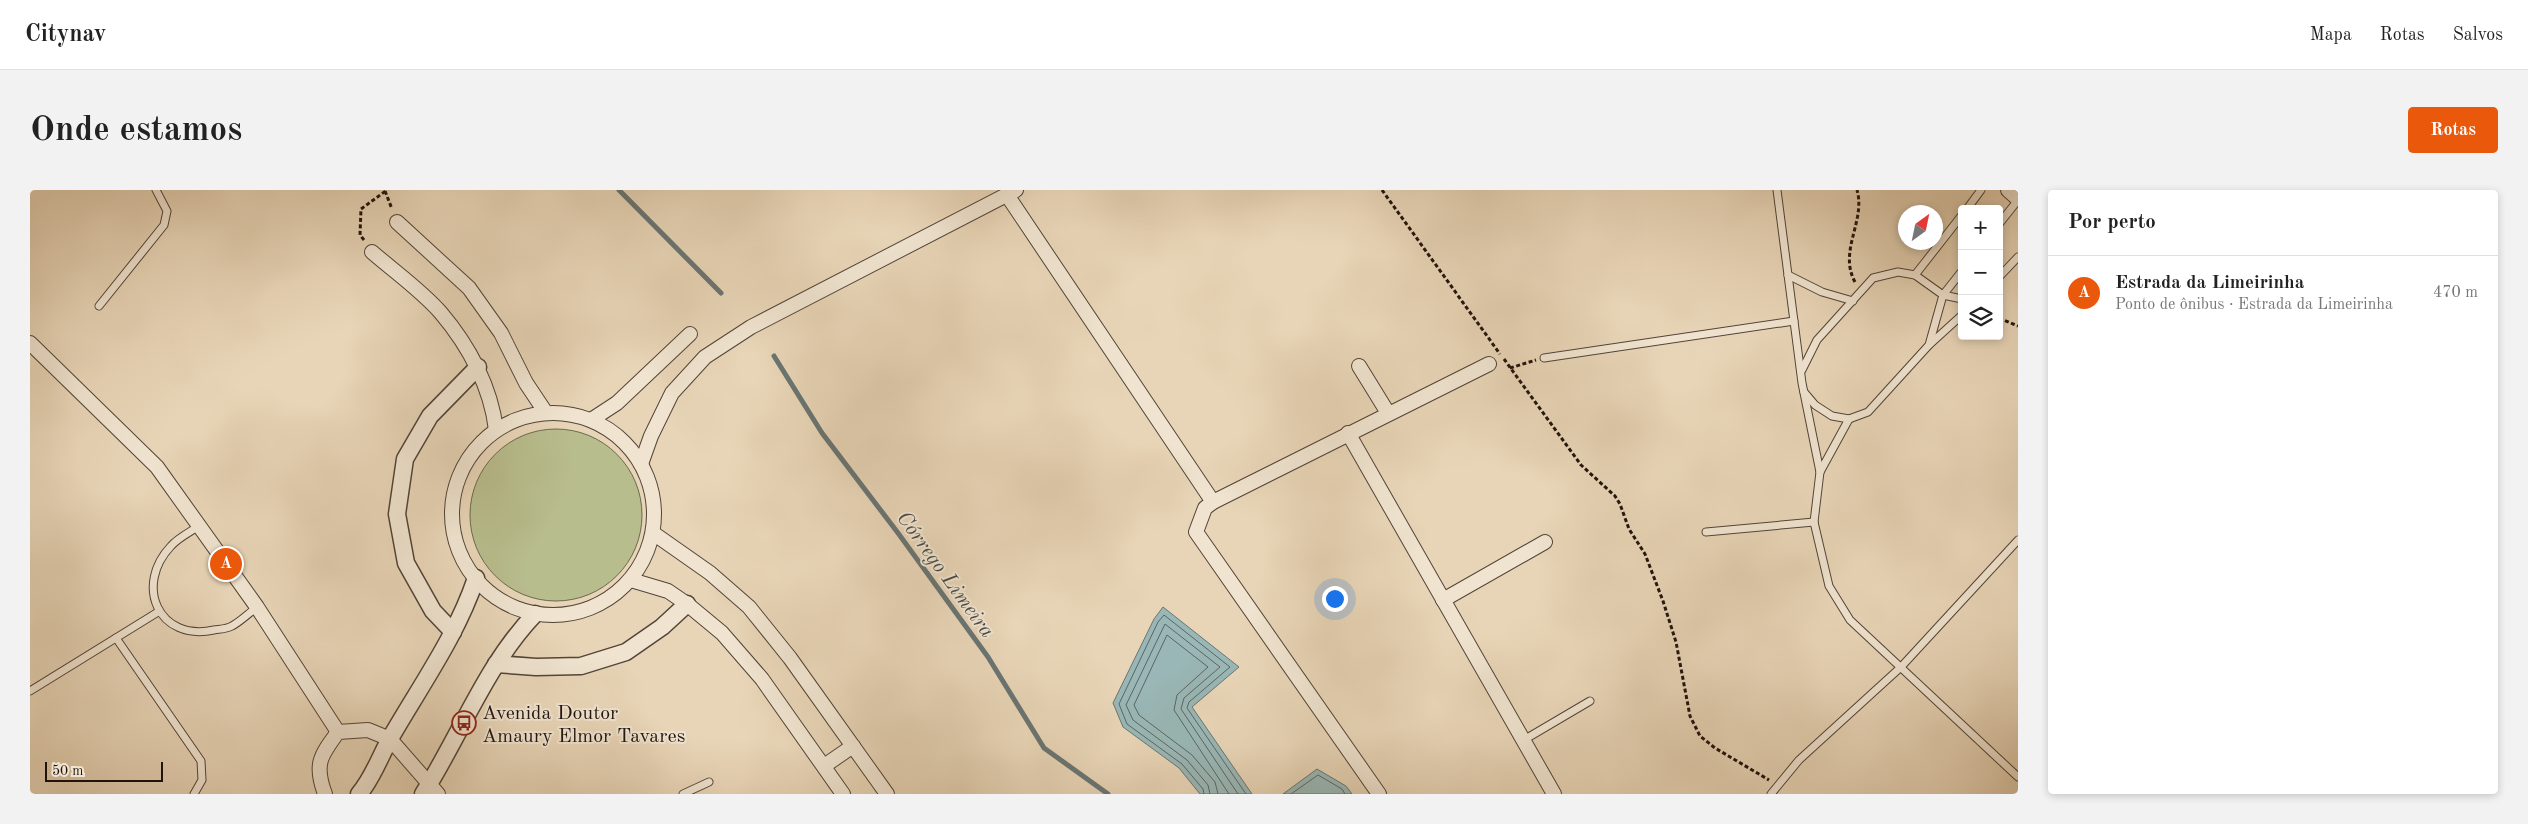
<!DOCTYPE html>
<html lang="pt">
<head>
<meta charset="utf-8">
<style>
  :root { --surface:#fff; --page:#f2f2f2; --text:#222; --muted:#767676; --line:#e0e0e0; --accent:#ea580c }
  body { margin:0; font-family:"Old Standard TT",serif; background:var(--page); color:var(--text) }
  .controls { position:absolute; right:15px; top:15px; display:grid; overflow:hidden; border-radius:5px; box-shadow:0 2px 8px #0003 }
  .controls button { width:45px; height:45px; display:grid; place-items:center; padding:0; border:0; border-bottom:1px solid var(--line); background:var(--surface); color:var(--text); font:25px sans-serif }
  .compass { position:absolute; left:1868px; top:15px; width:45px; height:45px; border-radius:50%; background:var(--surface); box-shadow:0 2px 8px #0003; rotate:33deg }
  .scale { position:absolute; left:15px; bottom:12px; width:118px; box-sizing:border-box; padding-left:5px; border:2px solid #20130e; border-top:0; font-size:14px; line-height:18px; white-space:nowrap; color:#20130e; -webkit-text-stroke:4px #f0e4d0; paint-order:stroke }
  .you { position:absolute; left:1304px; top:408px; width:18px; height:18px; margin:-12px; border:4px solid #fff; border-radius:50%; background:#1a73e8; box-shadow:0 0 0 8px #1a73e833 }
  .badge { display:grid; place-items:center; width:32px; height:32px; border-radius:50%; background:var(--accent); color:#fff; font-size:16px; font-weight:700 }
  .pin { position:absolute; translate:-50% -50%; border:2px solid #fff; box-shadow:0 1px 5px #0006 }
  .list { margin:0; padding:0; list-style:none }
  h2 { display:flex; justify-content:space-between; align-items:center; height:65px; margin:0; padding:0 20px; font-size:21px }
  h2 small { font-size:16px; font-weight:400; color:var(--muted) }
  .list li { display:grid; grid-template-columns:32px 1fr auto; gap:15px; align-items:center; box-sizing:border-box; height:75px; padding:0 20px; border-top:1px solid var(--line) }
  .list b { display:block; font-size:19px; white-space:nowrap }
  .list p { margin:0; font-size:16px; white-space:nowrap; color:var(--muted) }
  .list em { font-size:16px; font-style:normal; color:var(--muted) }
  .icon { flex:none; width:28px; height:28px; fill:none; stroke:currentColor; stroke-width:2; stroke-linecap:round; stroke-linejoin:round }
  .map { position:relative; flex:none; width:1988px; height:604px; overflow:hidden; border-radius:5px }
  header { display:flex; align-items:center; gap:30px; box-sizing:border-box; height:70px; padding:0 25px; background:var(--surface); border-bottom:1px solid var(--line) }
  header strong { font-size:24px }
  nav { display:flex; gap:28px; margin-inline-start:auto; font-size:18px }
  .intro { display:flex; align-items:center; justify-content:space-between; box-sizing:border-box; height:120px; padding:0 30px }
  h1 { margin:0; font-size:35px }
  .button { padding:12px 22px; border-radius:5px; background:var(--accent); color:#fff; font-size:18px; font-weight:700 }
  main { display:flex; gap:30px; padding:0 30px }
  aside { flex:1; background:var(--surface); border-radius:5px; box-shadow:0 2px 8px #0003 }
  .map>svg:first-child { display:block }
  .green { fill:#b8bd8d; stroke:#6c684e }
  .water { fill:#99b7b6; stroke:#697573 }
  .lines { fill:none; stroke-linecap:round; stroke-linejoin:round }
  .shore { stroke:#5c6562; stroke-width:1 }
  .stream { stroke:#697573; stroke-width:5 }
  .service-casing { stroke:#524438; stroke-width:9 }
  .minor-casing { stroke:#524438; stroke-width:16 }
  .tertiary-casing { stroke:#524438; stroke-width:19 }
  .path { stroke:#20130e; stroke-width:3; stroke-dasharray:4 2.5; stroke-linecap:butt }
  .service { stroke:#f0e4d0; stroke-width:7 }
  .minor { stroke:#f0e4d0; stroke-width:14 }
  .tertiary { stroke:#f0e4d0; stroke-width:16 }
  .labels { text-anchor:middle; stroke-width:4; stroke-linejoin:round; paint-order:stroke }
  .poi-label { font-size:20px; fill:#20130e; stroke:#f0e4d0; text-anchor:start }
  .water-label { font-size:21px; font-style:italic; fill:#4a4c49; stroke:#f0e4d0 }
</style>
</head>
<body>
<header>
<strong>Citynav</strong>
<nav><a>Mapa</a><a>Rotas</a><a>Salvos</a></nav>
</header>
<div class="intro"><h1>Onde estamos</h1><a class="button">Rotas</a></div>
<main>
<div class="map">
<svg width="1988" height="604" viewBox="0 0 1988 604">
  <rect width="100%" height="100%" fill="#e8d5b7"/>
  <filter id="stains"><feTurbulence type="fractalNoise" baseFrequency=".004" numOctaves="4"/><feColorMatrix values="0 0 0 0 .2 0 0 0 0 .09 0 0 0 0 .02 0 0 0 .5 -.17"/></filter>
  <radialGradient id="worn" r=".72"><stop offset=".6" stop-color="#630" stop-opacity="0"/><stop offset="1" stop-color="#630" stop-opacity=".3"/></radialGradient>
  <circle class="green" cx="526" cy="325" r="86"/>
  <g class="water">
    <path d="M1133,417L1209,477L1162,517L1222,604H1170L1149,578L1093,537L1083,513L1124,429Z"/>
    <path d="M1287,579L1316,596L1322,604H1253Z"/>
  </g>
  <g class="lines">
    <g class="shore">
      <path d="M1174,604L1173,599L1152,574L1097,534L1089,514L1128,432L1134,425L1200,477L1159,512L1157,518L1216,604"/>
      <path d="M1180,604L1178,595L1157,570L1103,530L1096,515L1135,434L1190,477L1154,508L1151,519L1208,604"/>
      <path d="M1188,604L1185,592L1162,565L1109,525L1104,515L1137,445L1178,477L1147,505L1144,520L1199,604"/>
      <path d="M1261,604L1288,585L1312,599L1315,604"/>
    </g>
    <g class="stream">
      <path d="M589,0L691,103"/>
      <path d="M744,166L792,243L868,343L958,467L1014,558L1078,604"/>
    </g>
    <g class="service-casing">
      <g id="service">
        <path d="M1747,0L1772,193L1790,282L1784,332L1799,396L1820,430L1988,587"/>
        <path d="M1937,19L1951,0"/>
        <path d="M1969,34L1988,10"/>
        <path d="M1932,81L1913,105L1932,109"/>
        <path d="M1758,85L1792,102L1823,111"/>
        <path d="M1885,85L1932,25"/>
        <path d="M1969,87L1988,67"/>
        <path d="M69,116L134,35L137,21L126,0"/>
        <path d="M1899,155L1932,125"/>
        <path d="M1514,168L1764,131"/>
        <path d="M1772,180L1787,150L1843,88L1868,82L1885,85L1913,105L1899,155L1838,222L1819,229L1802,226L1785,215L1774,202"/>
        <path d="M1790,282L1819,229"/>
        <path d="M169,336C160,342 148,348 141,356C104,395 128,452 184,440C190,439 197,439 202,436C211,431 219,423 227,417"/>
        <path d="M1676,342L1784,332"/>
        <path d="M86,448L171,571L172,590L164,604"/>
        <path d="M0,501L128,422"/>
        <path d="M1492,551L1560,511"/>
        <path d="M653,604L679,592"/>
        <path d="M1741,604L1769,570L1871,477L1988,350"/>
      </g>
    </g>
    <g class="minor-casing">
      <g id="minor">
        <path d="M1978,0L1988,9"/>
        <path d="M977,5L1183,312"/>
        <path d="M367,32L439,98L471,143L496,193L516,223"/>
        <path d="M342,62C365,82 392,101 411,123C439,156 461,197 466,240"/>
        <path d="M0,153L127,277L227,417L308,542"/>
        <path d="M1329,176L1358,223"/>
        <circle cx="523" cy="324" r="101"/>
        <path d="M561,230L587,213L660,144"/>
        <path d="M1318,243L1524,604"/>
        <path d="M611,274L621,246L642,203L675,167L721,137L986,0"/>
        <path d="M623,343L680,383L719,417L760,468L857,604"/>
        <path d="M601,390L638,401L657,414L692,443L732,489L813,604"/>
        <path d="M1413,410L1515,352"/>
        <path d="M794,576L823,556"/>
        <path d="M295,604C284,575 290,566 308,542L338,540L360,549L408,604"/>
        <path d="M1349,604L1166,342L1175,318L1183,312L1459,174"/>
      </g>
    </g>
    <g class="tertiary-casing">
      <g id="tertiary">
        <path d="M423,442L403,421L376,373L367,324L375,269L400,226L448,177"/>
        <path d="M466,474L506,477L551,476L596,462L632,437L657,414"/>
        <path d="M329,604C343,588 350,566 361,547C391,495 427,445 446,388"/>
        <path d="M393,604C431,544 456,475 505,424"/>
      </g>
    </g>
    <g class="path">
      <path d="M1352,0L1470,164"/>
      <path d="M355,1L362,19"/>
      <path d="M334,50L330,45L331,19L357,0"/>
      <path d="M1825,92C1808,61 1836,31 1827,0"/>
      <path d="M1969,128L1988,136"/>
      <path d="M1474,169L1551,275L1585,306L1590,314L1599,339L1615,364L1633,411L1646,452L1660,526L1670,546L1685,558L1739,590"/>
      <path d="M1480,178L1506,170"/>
    </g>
    <use href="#service" class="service"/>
    <use href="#minor" class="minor"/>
    <use href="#tertiary" class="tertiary"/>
  </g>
  <defs>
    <g id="bus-ring" transform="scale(1.25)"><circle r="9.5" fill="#f0e4d0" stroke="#8f2418" stroke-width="1.5"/><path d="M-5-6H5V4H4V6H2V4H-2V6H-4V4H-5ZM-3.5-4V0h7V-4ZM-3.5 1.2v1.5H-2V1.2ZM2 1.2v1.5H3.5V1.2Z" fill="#8f2418"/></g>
  </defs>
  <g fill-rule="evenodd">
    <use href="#bus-ring" x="434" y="533"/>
  </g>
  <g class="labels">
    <g class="poi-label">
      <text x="452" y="529">Avenida Doutor<tspan x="452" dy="23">Amaury Elmor Tavares</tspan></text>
    </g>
    <g class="water-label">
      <text transform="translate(916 384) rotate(54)" y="7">Córrego Limeira</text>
    </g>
  </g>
  <rect width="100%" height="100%" filter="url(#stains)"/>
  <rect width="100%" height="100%" fill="url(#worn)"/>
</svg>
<div class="controls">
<button>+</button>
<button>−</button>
<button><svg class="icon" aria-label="layers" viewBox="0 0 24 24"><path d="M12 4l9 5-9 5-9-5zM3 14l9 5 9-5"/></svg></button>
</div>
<svg class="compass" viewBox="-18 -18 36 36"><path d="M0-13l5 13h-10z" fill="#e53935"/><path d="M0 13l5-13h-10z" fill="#767676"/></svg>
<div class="scale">50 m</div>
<div class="you"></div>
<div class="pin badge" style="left:196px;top:374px">A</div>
</div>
<aside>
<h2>Por perto<small></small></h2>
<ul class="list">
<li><span class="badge">A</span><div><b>Estrada da Limeirinha</b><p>Ponto de ônibus · Estrada da Limeirinha</p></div><em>470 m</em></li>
</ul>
</aside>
</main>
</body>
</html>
